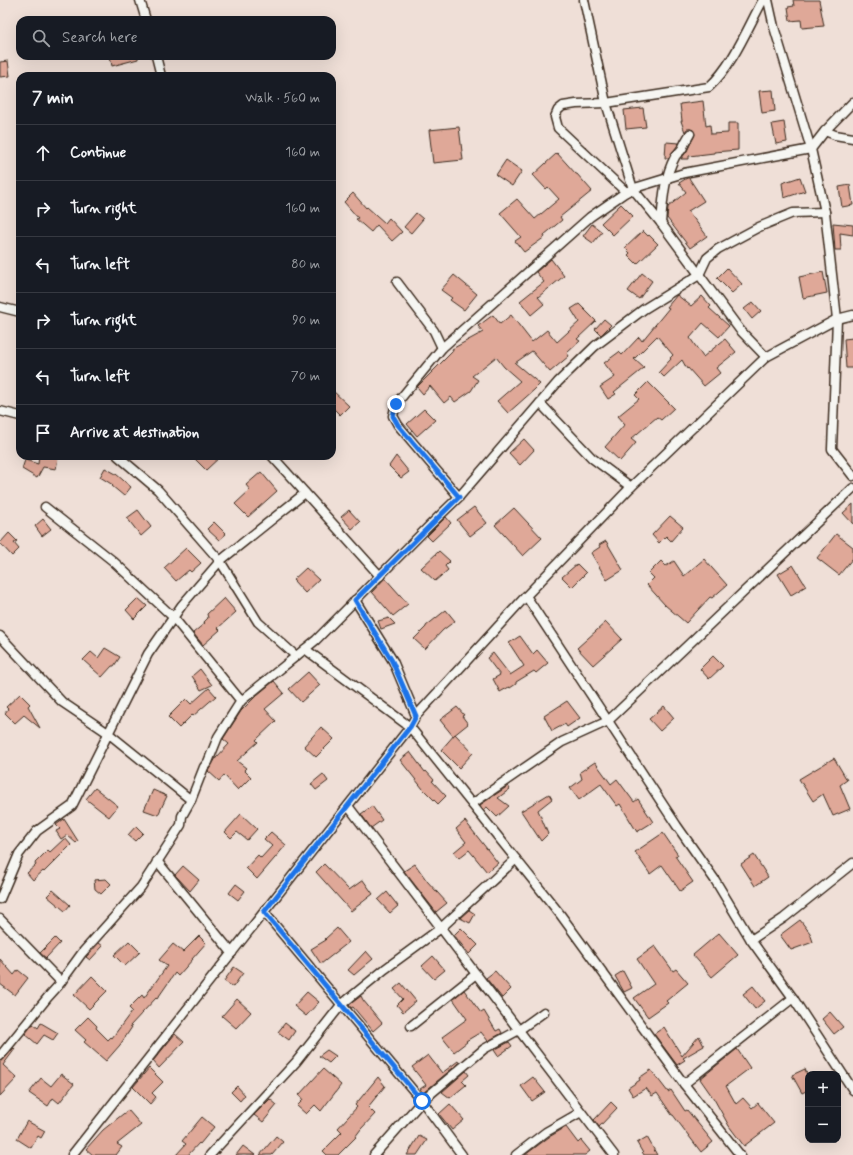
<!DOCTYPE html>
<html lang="en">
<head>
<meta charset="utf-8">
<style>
  :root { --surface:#171b24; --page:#20242c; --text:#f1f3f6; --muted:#9ea1a6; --line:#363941 }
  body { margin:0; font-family:Mynerve,sans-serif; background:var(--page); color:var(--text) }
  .controls { position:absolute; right:12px; bottom:12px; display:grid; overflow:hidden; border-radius:8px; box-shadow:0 4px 16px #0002 }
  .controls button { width:36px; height:36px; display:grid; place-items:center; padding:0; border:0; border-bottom:1px solid var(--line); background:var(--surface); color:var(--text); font:20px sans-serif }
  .stop { position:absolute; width:12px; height:12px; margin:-9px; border:3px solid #1a73e8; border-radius:50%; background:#fff }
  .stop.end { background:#1a73e8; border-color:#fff; box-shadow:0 1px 4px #0008 }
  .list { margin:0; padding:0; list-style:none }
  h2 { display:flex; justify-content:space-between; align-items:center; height:52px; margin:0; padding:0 16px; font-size:17px }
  h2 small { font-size:13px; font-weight:400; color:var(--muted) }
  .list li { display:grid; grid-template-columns:26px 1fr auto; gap:12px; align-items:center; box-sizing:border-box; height:56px; padding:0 16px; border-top:1px solid var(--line) }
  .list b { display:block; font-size:15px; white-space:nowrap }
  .list em { font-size:13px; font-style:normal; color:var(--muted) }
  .icon { flex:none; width:22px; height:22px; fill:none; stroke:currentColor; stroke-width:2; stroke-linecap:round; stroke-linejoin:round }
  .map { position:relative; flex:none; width:853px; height:1155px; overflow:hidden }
  .search { position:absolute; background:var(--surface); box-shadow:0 4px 16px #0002; left:16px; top:16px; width:320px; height:44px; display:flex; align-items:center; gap:10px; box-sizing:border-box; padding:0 14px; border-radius:12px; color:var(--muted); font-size:15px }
  .panel { position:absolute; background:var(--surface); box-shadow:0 4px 16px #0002; left:16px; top:72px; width:320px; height:388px; border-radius:12px }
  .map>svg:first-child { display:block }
  .building { fill:#dfa898; stroke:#3b2a1e }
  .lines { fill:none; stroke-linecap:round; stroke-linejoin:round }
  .minor-casing { stroke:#3b2a1e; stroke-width:11 }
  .minor { stroke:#f6f6f2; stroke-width:8 }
  .route { stroke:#1a73e8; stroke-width:5 }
</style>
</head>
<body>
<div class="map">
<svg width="853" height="1155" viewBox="0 0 853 1155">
  <rect width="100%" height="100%" fill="#efdfd7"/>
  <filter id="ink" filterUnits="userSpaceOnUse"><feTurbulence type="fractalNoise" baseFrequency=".025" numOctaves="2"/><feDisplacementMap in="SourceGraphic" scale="8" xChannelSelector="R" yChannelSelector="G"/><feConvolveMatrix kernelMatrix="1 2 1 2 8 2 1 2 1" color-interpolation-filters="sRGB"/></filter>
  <g filter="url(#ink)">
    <g class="building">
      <path d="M793,0H819L824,26L802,28L801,20L790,21L788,7L794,6Z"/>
      <path d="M110,56H138V59L112,66Z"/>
      <path d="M8,61L10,76L0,77V62Z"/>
      <path d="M773,90L775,111L762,113L759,91Z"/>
      <path d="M703,101L706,126L710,125L711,134L728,133V123H738V150L714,152V153L689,156V159H681L687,151L695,134L693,130L690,129H687L685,132L681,121H682L680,104Z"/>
      <path d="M643,108L646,127L626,129L624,110Z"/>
      <path d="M784,122L787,142L776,144L772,124Z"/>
      <path d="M459,127L463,160L433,163L429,130Z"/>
      <path d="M666,142L679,143L669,158H665Z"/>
      <path d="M557,153L576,174H577L592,191L560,217L562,220L544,235L545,237L524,252L515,241L521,237L500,213L517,199L535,219L559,199L548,187L546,189L533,175Z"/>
      <path d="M506,160L522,171L512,186L496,175Z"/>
      <path d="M800,177L805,191L784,198L782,183Z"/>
      <path d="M687,178H689L704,201L688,211L707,236L690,248L667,218L668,207L686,192L679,183Z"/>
      <path d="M850,185L853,205L842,207L839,187Z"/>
      <path d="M353,193L366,208L367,207L385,223L389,218L402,232L392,241L377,225L371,232L356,219L358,218L344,202Z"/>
      <path d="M621,204L633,216L613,235L601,223Z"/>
      <path d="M416,213L423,219L411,233L404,227Z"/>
      <path d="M833,223L853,225V235L840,233L841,250H835Z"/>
      <path d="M592,224L602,232L593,243L583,236Z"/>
      <path d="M643,231L648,236L649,235L658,244L637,264L628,255L630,253L625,248Z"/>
      <path d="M551,259L564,276L538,297L544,304L531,315L520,301L544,282L536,272Z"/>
      <path d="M727,268L742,284L732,293L717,278Z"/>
      <path d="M823,272L827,293L803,298L799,277Z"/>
      <path d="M642,273L652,281L639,299L628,291Z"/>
      <path d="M454,275L477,294L464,310L450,300L452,298L441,290Z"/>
      <path d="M677,295L691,306L702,296L711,306L709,308L729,326L719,337L703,323L690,338L703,357L725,339L736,352L716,368L720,373L704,386L688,368L687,369L682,360L664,377L659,372L671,359L670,358L673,355L657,336L634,359L644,368L614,392L616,394L608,399L600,387L615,377L604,363L619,352L622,355L639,337L642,341L669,308L667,307Z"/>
      <path d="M753,302L761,311L752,319L744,309Z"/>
      <path d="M579,304L596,321L577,339L580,341L567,353L569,356L550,372L532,351L515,363L540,384L534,390L508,413L497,401L520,381L504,367L496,357L472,376L478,380L471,391L455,402L451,397L444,403L430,386L423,394L417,387L453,351L452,349L483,332L478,326L493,315L500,324L511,315L532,342L547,330L557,342L579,322L571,309Z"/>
      <path d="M604,319L611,325L601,335L595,329Z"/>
      <path d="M853,338V368H846L844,339Z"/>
      <path d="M648,382L674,408L661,420L657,417L631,439L636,443L620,461L605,447L625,424L618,416L639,399L635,395Z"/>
      <path d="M332,390L349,406L340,415L332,407Z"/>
      <path d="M424,409L435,420L417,436L407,424Z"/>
      <path d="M524,439L534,450L520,465L509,453Z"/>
      <path d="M39,456L58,458L56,469L43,467L37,478L22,469L25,460L38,464Z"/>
      <path d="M192,456H221L206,470Z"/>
      <path d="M396,456L409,472L401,478L389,466Z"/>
      <path d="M105,468L116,474L131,487L124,496L112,486L113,485L100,477Z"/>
      <path d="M261,472L277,491L248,517L235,504L250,490L246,485Z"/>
      <path d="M853,504V524L843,513Z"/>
      <path d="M474,507L487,523L470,536L457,520Z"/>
      <path d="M514,508L542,538L523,556L495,525Z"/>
      <path d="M138,510L151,527L141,536L127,518Z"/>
      <path d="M349,510L360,522L352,529L341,517Z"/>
      <path d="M670,516L683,527L671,541L666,536L659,543L652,535Z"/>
      <path d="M446,517L451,523L432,541L427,536Z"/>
      <path d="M43,519L51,529L42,536L35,526Z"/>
      <path d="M214,522L226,534L219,540L207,529Z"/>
      <path d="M9,533L17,541L14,543L19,549L12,556L0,543Z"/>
      <path d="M836,534L853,547V558L839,575L817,558Z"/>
      <path d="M606,541L623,570L607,580L591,553L600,547L599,545Z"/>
      <path d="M186,548L201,563L191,572L189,570L176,581L164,568Z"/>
      <path d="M439,551L450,561L445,566L448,570L435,581L421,568Z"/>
      <path d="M704,559L727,585L712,598L710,597L686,623L665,605L647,585L654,578L649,573L661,561L666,566L674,561L684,576Z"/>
      <path d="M577,564L586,573L572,587L562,577Z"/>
      <path d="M793,565L806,586L791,595L778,574Z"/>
      <path d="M306,568L319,580L305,593L293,580Z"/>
      <path d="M385,578L408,604L393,616L372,592Z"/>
      <path d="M138,598L147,606L134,619L126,610Z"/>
      <path d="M224,598L236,612L218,628L220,630L203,645L193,633L205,623L204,622L208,618L207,614Z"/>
      <path d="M446,610L455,621L443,630L425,649L414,639L426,627V626Z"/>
      <path d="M389,618L395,624L381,629L378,621Z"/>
      <path d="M606,622L622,639L593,665L577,648Z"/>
      <path d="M520,636L533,654L537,650L548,663L536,673L534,671L516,682V684L510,688L509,687L500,692L493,679L500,675L487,658L493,653L510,675L524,666L509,643Z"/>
      <path d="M105,648L120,657L114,666H112L102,677L83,660L91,652L98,658Z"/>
      <path d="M713,656L723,666L709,679L700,669Z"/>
      <path d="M200,669L212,685L201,690L192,676Z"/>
      <path d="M308,672L320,685L301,702L289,689Z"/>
      <path d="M274,681L284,693L265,709L276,721L256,740L258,742L237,761L246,768L244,770L251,777L238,790L224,775L219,781L208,771L216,758L229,744L223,739L241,711L257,695Z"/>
      <path d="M209,688L216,696L193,716L192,715L179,728L168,717L186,699L191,704Z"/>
      <path d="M20,694L30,704L28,706L40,728L24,715L15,723L5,713L8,709L6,707Z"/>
      <path d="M567,701L580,718L567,727L565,724L552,731L544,716Z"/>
      <path d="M664,706L674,718L660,731L649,719Z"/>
      <path d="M457,707L464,715L462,716L468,724L453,736L440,720Z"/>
      <path d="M321,727L334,739L316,757L304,746Z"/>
      <path d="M455,734L473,753L459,768L441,750Z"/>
      <path d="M410,752L425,772L426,771L434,780L432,781L446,796L438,804L423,789L400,760Z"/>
      <path d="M834,758L847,780L840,785L850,809L833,816L823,794L813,801L799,779Z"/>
      <path d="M595,762L611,784L617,779L634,802L638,799L653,822L637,832L620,804L617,806L601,784L579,800L570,788L582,779L580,772Z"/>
      <path d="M323,774L328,781L316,790L311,784Z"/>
      <path d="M508,786L510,789L498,798L509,806L497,817L487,807L483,810L480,805Z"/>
      <path d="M95,788L118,806L109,817L86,799Z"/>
      <path d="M153,790L167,796L158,815L144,810Z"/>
      <path d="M549,794L552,799L538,810L548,834L541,841L521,811Z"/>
      <path d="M372,806L382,820L371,828L361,814Z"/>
      <path d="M241,814L257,829L247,840L237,832L231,838L225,832Z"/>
      <path d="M64,819L78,841L76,843L67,835L61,839L56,831L60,829L56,825Z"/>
      <path d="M465,821L498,863L487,872L469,850L459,858L454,852L466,842L456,829Z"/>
      <path d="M136,826L143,833L135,841L128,835Z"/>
      <path d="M271,832L286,845L257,879L246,868L258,855L261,858L272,846L264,839Z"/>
      <path d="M663,833L678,855L675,856L693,882L680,891L662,865L650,874L635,852Z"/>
      <path d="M65,838L71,845L44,872L43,871L33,880L27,873L36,865L35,863L48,850L50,852Z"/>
      <path d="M754,855L768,877L755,886L741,864Z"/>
      <path d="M324,864L349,890L363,880L373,894L351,911L316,872Z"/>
      <path d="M415,864L427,881L447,903L436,912L404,871Z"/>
      <path d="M183,866L199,880L190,891L175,875Z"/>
      <path d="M106,879L111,884L101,894L95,889L94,880Z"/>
      <path d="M236,884L245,891L238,900L229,893Z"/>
      <path d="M53,890L70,905L65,911L47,896Z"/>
      <path d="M387,892L398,906L390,913L378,900Z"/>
      <path d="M471,908L469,910L475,914L470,923L460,918Z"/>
      <path d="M800,920L810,933L813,942L791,950L780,935Z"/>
      <path d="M337,928L349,942L321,964L311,949L326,940L325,939Z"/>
      <path d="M461,928L478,945L469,954L454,935Z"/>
      <path d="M719,933L738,955L712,977L693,955Z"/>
      <path d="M199,936L206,943L192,959H193L178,976L175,973L157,999L156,998L130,1026L132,1027L120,1045L106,1061L84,1042L86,1040L75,1030L88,1017L97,1026L96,1028L108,1040L111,1037L112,1038L132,1011L129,1008L142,995L144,998L167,966L159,960L173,944L183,952Z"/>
      <path d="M55,938L60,943L46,958L40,953Z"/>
      <path d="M129,941L140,952L125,966L114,955Z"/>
      <path d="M99,943L103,946L90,960L86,957Z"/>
      <path d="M655,946L673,971L676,969L688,983L666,1001L668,1003L648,1017L634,998L654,984L637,959Z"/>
      <path d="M366,951L373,959L354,975L348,970Z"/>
      <path d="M433,956L445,970L434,979L422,966Z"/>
      <path d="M0,959L14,975L18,970L28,978L15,995L0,984Z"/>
      <path d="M234,967L243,973L233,987L224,981Z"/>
      <path d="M495,971L511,989L502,998L486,978Z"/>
      <path d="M623,971L632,988L624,992L615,976Z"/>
      <path d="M92,976L107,991L89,1009L74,995Z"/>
      <path d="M401,983L416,1001L403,1012L397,1005L403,999L394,989Z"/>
      <path d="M753,986L765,1001L755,1009L743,994Z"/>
      <path d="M464,990L481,1013L484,1011L496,1031L500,1029L502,1033L488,1041L481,1032L466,1041L467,1042L454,1052L442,1037L467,1019L453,999Z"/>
      <path d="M307,992L319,1002L306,1016L294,1006Z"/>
      <path d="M361,996L363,1000L382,1023L373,1031L353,1007L351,1008L349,1005Z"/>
      <path d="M237,999L251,1012L236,1028L222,1016Z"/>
      <path d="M830,1012L843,1027L834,1034L822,1019Z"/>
      <path d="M41,1023L58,1033L53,1040L44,1035L37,1044L25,1034L33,1024L38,1028Z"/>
      <path d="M285,1023L295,1031L289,1040L278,1032Z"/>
      <path d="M664,1027L682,1056L699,1036L704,1046L683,1058L685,1060L677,1065L654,1034Z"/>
      <path d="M175,1034L184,1042L159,1068L153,1061Z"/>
      <path d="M509,1042L512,1046L498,1056L494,1050Z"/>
      <path d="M14,1048L15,1049L3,1065L17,1078L0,1096V1061L4,1059Z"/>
      <path d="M737,1049L750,1068L726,1086L736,1104L743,1098L752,1108L758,1103L774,1123L744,1146L729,1126L714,1099L700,1079Z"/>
      <path d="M327,1050L336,1056L329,1063L319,1056Z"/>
      <path d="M428,1055L442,1073L458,1061L459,1063L423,1093L420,1089L426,1085L412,1067Z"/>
      <path d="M149,1068L163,1082L152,1093L156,1097L150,1104L133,1087Z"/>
      <path d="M323,1069L341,1085L321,1111L315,1105L306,1114L297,1106L303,1100L299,1095Z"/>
      <path d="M805,1069L808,1077V1090L802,1093L792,1075Z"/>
      <path d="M651,1070L668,1092L671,1090L685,1111L687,1110L713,1142L701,1152L673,1115H672L657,1093L652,1096L646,1088L633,1096L628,1088L640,1080L639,1078Z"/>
      <path d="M466,1071L469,1075L462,1081L466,1085L450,1098L442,1092Z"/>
      <path d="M61,1074L74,1084L59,1103L53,1098L48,1106L29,1093L41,1078L51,1086Z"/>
      <path d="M378,1077L385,1086L368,1107L375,1114L361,1129L355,1137H356L338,1155H327L323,1151L342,1132L338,1128L357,1107L355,1105Z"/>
      <path d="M533,1077L545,1092L532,1101L521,1086Z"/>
      <path d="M237,1086L245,1095L240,1101L231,1092Z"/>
      <path d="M270,1099L277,1105L263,1122L254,1115Z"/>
      <path d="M611,1102L617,1108L599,1127L594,1120Z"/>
      <path d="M450,1104L464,1120L452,1130L439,1114Z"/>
      <path d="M128,1110L141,1125L117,1144L122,1147L116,1155H93L86,1149L103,1130Z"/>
      <path d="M202,1117L214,1127L200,1144L199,1143L188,1155H176L186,1144L182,1141Z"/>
      <path d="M27,1121L45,1131L41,1138L38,1136L31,1148L17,1139Z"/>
      <path d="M566,1127L578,1143L581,1140L590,1151L585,1155H525L549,1137Z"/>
      <path d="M276,1136L283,1142L272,1155H260Z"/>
      <path d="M419,1136L427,1140L417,1155H407Z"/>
      <path d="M647,1137L657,1155H644L637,1143Z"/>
      <path d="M243,1146L255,1155H236Z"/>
    </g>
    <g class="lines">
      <g class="minor-casing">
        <g id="minor">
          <path d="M140,0L146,20"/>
          <path d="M584,0L606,103L633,189L661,223L740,330L766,357"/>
          <path d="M768,0L774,27L811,149L825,212L837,319L832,449L853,476"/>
          <path d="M156,56L161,76"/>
          <path d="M825,131L835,135L853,138"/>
          <path d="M626,192L558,128L555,117L558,110L563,106L576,104L606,103L709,87C733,65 747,29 763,0"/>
          <path d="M661,223C663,200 664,177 675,157C677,153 682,151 683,147C685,142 687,139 690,134"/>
          <path d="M397,282L434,331L442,348"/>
          <path d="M0,307L20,312"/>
          <path d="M540,403L592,458L631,487"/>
          <path d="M0,411L20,416"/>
          <path d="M118,456L158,490L220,561L258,622L296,656"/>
          <path d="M272,456L380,576"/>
          <path d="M459,497L398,425L393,416L396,404L442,348L590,217L626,192L638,187L684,173L811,149L825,131L853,102"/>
          <path d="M45,507L113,561L173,617L241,701"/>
          <path d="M526,596L677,826L715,880L751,940"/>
          <path d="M355,600L393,661L416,716"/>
          <path d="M0,636L62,702L108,733L191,800"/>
          <path d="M472,804L562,742L608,721L853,488"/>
          <path d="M348,806L614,1155"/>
          <path d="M157,861L232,953"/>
          <path d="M853,863L784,918L751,940L793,998L853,1090"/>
          <path d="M0,899L19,854L37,831L72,806L148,654L182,605L220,561L305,493"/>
          <path d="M264,912L422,1101L462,1155"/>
          <path d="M0,919L61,982"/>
          <path d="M411,1026L476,974"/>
          <path d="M0,1056L48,997L58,986L82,953L141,887L181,825L182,816L191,800L204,767L208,762L218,737L241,701L316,640L429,526L459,497L558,382L595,346L644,309L699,275L707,258L718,249L759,227L793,213L825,212"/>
          <path d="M684,1084L793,998"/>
          <path d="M72,1155L410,727L305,649"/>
          <path d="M210,1155L296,1062L341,1005L385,969L441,928L516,859"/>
          <path d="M374,1155L422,1101L484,1049L519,1030L544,1012"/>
          <path d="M516,1155L546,1132L581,1112"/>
          <path d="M740,1155L684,1084L560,914L410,727L416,716L526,596L631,487L766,357L837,319L853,315"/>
        </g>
      </g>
      <use href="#minor" class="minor"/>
    </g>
  </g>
  <g class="lines" filter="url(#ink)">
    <path class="route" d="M396,404L393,416L398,425L459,497L355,600L392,661L416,716L410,727L264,912L422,1101"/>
  </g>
</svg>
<div class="controls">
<button>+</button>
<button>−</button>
</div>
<div class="stop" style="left:422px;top:1101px"></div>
<div class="stop end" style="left:396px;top:404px"></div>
<div class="search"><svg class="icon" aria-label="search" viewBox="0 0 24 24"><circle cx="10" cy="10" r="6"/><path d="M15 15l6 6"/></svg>Search here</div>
<section class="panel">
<h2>7 min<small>Walk · 560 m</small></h2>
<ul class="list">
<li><svg class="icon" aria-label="ahead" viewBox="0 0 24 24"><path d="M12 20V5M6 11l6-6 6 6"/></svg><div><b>Continue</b></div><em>160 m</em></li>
<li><svg class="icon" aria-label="right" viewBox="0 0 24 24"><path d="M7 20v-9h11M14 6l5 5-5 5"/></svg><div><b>Turn right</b></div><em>160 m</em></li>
<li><svg class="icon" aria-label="left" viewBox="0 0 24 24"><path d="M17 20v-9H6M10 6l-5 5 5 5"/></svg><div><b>Turn left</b></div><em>80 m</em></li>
<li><svg class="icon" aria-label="right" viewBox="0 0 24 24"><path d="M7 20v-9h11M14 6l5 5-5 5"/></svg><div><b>Turn right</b></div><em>90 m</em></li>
<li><svg class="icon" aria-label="left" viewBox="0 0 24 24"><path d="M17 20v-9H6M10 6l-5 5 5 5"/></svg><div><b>Turn left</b></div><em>70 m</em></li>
<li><svg class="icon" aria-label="arrive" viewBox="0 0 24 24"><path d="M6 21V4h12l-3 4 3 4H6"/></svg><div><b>Arrive at destination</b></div></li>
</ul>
</section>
</div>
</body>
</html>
